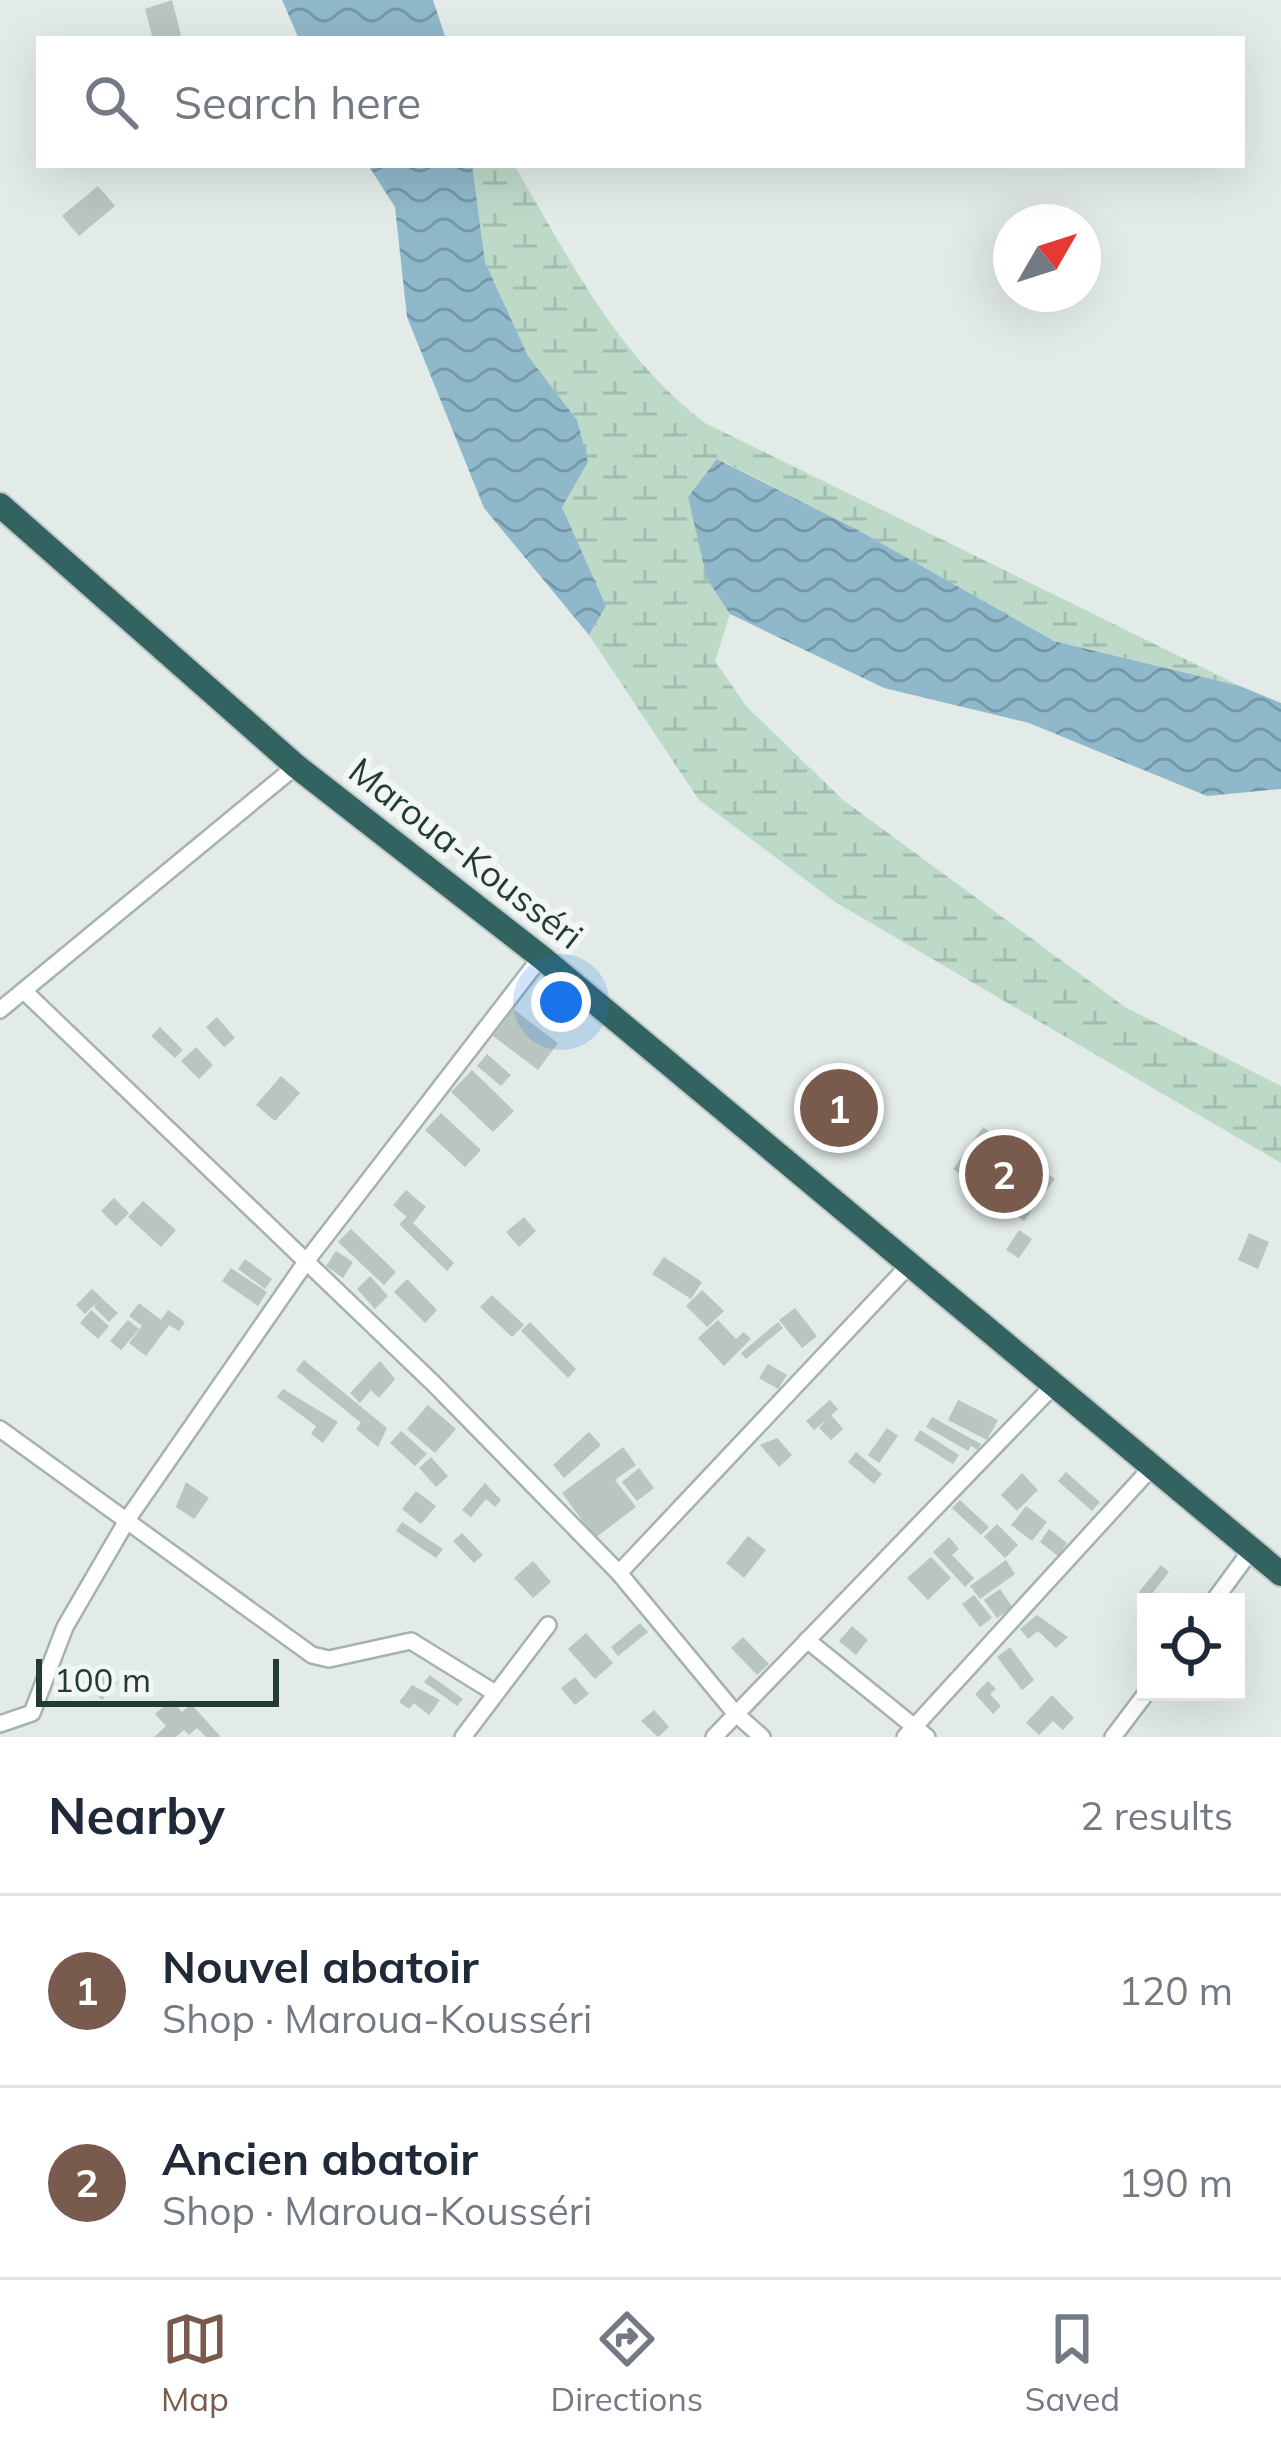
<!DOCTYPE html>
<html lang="en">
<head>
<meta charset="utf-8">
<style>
  :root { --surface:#fff; --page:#f6f6f7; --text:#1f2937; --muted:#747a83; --line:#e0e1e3; --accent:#785b4d }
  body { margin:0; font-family:Mulish,sans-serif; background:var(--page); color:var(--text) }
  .controls { position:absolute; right:36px; bottom:36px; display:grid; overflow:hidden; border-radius:0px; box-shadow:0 12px 48px #0002 }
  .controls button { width:108px; height:108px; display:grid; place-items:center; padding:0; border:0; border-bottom:3px solid var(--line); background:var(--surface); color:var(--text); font:60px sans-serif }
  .compass { position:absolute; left:993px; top:204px; width:108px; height:108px; border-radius:50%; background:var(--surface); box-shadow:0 12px 48px #0002; rotate:51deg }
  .scale { position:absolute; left:36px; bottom:30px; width:243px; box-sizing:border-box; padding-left:12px; border:6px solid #243a37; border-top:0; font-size:33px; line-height:42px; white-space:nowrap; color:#243a37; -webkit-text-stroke:9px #f2f7f6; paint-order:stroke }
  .you { position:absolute; left:561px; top:1002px; width:42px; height:42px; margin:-30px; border:9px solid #fff; border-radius:50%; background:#1a73e8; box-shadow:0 0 0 18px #1a73e833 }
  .badge { display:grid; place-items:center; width:78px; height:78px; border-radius:50%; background:var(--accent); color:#fff; font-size:39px; font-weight:700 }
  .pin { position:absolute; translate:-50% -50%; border:6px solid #fff; box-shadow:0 3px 12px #0006 }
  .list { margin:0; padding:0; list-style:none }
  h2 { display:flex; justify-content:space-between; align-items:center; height:156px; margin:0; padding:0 48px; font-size:51px }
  h2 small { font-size:39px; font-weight:400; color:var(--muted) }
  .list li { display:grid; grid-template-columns:78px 1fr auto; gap:36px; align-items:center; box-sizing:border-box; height:192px; padding:0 48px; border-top:3px solid var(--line) }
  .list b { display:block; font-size:45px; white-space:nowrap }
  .list p { margin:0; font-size:39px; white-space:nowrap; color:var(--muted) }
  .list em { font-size:39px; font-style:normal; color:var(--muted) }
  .icon { flex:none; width:66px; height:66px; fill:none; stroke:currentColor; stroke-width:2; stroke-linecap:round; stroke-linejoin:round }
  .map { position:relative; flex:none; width:1281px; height:1737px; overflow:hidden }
  .search { position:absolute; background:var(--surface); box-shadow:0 12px 48px #0002; left:36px; right:36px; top:36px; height:132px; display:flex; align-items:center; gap:30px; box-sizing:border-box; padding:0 42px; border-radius:0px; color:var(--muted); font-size:45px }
  .sheet { height:540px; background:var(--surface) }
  nav { display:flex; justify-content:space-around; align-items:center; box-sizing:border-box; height:168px; border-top:3px solid var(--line); background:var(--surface); font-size:33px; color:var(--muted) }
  nav a { display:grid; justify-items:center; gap:6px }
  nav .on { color:var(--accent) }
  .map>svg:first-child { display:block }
  .wetland { fill:url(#wetland-marsh) }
  .water { fill:url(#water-waves) }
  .building { fill:#b8c5c1 }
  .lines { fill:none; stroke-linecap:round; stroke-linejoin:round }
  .minor-casing { stroke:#a5b2af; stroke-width:20 }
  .highway-casing { stroke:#c2c8c7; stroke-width:28 }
  .minor { stroke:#fff; stroke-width:15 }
  .highway { stroke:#326360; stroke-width:24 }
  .labels { text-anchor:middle; stroke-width:12; stroke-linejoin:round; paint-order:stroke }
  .street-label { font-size:36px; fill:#243a37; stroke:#f2f7f6 }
</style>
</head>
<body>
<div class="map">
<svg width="1281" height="1737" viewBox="0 0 1281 1737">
  <defs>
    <pattern id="wetland-marsh" width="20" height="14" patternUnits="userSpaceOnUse" patternTransform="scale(3)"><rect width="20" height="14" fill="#bddac9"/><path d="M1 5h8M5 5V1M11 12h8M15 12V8" fill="none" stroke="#a2bcad"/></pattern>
    <pattern id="water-waves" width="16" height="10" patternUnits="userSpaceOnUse" patternTransform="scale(3)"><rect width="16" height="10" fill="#8fb8ca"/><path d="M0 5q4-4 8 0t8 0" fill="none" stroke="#7597a5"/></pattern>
  </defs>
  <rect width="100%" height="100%" fill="#e2ebe8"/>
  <path class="wetland" d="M471,165H514C570,259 616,355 705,423L1240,686L1054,641L858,530L718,459L707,579L730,614L715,661L746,706L843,800L1125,1007L1281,1086V1163L835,902L699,800L589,635L606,606L562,507L577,420L528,356L485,262Z"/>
  <g class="water">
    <path d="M282,0H433L446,39H299Z"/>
    <path d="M368,165H472L485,262L528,356L577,420L588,462L562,507L606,606L589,635L484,508L407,317L395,207Z"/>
    <path d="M717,459L858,530L1054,641L1240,686L1281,703V789L1207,796L1029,723L884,688L730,614L707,579L688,497Z"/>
  </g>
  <g class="building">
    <path d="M172,0L182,39H153L145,9Z"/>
    <path d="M98,186L115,206L79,236L62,216Z"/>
    <path d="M513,1009L558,1043L538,1070L493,1036Z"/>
    <path d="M217,1017L235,1038L224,1047L206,1027Z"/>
    <path d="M160,1027L183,1050L175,1058L151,1036Z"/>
    <path d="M196,1047L213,1065L199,1079L181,1061Z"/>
    <path d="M487,1054L511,1075L501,1086L477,1066Z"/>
    <path d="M472,1070L514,1111L493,1132L451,1092Z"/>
    <path d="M281,1076L300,1093L275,1121L256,1105Z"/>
    <path d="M838,1083L862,1097L841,1133L817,1118Z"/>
    <path d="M441,1113L481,1150L465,1167L425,1130Z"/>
    <path d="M983,1127L1055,1179L1024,1221L953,1169Z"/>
    <path d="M406,1190L426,1207L413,1223L454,1263L447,1271L399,1224L407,1217L393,1205Z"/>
    <path d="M114,1198L129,1213L116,1226L101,1211Z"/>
    <path d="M143,1201L176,1230L161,1247L128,1217Z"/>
    <path d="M524,1217L536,1231L519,1247L506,1232Z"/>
    <path d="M351,1229L396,1272L384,1285L338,1242Z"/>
    <path d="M1019,1230L1032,1239L1019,1258L1006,1250Z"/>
    <path d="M1249,1233L1269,1242L1258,1269L1238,1260Z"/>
    <path d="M336,1251L353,1262L343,1278L326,1266Z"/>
    <path d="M664,1257L702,1282L691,1299L652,1274Z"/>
    <path d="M245,1259L272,1279L265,1289L238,1269Z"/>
    <path d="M231,1268L267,1292L258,1306L222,1281Z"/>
    <path d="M370,1276L388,1296L375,1309L357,1289Z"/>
    <path d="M407,1279L437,1310L425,1323L394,1292Z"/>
    <path d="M92,1289L118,1313L109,1322L94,1307L96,1303L85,1314L76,1305Z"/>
    <path d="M702,1290L724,1311L707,1327L686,1306Z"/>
    <path d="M492,1295L524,1325L512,1337L480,1307Z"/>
    <path d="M139,1303L161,1320L168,1310L185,1322L179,1331L169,1325L146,1356L129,1343L142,1326L129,1316Z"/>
    <path d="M795,1308L817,1336L802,1348L779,1320Z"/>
    <path d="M91,1310L109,1326L98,1339L80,1323Z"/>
    <path d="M128,1320L139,1329L121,1350L110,1341Z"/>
    <path d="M718,1320L736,1339L744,1332L751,1339L724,1366L698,1338Z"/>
    <path d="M530,1322L576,1369L568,1378L521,1331Z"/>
    <path d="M778,1322L783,1328L746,1359L741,1353Z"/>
    <path d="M304,1360L387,1428L378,1447L356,1429L361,1423L296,1370Z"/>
    <path d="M380,1361L395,1379L379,1398L371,1390L360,1403L350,1393Z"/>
    <path d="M768,1364L787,1375L778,1389L759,1378Z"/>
    <path d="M283,1389L338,1422L323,1443L311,1434L316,1426L277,1397Z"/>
    <path d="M830,1400L838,1409L831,1415L843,1429L831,1440L819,1428L827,1419L814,1430L806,1421Z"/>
    <path d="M958,1400L998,1420L987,1440L948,1420Z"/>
    <path d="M428,1405L456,1429L435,1453L407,1429Z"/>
    <path d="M932,1417L981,1444L978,1450L971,1446L968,1451L926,1427Z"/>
    <path d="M887,1428L898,1436L879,1463L868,1455Z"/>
    <path d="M920,1430L959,1455L953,1464L914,1440Z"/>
    <path d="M401,1431L427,1454L415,1466L390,1443Z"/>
    <path d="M589,1432L601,1445L564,1478L553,1465Z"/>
    <path d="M777,1438L792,1455L779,1467L760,1445Z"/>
    <path d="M623,1447L636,1465L615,1480L636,1507L595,1538L562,1493Z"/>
    <path d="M856,1452L882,1474L874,1484L848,1462Z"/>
    <path d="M431,1457L448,1476L436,1487L419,1468Z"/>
    <path d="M639,1468L654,1488L637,1501L622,1482Z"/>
    <path d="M1066,1472L1100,1502L1092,1511L1058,1481Z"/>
    <path d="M1022,1473L1038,1490L1017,1511L1001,1495Z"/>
    <path d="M186,1482L209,1498L194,1519L176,1507Z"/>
    <path d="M485,1483L501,1500L495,1507L486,1499L471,1517L462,1510Z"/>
    <path d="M416,1491L436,1506L421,1524L402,1509Z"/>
    <path d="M960,1500L989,1527L981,1535L952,1508Z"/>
    <path d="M1026,1506L1047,1522L1032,1541L1011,1525Z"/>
    <path d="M402,1522L443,1549L436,1558L396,1531Z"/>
    <path d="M997,1524L1018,1545L1005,1558L984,1537Z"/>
    <path d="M1049,1529L1067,1543L1058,1556L1040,1542Z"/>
    <path d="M462,1533L483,1555L474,1563L453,1541Z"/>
    <path d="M748,1536L766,1550L744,1578L726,1563Z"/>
    <path d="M949,1537L959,1549L952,1555L974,1578L965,1587L933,1552Z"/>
    <path d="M931,1557L951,1578L928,1600L907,1578Z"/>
    <path d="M1006,1560L1015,1574L980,1599L970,1586Z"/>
    <path d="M533,1561L551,1582L533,1598L514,1578Z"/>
    <path d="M1161,1565L1169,1572L1147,1600L1138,1593Z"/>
    <path d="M1000,1589L1013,1608L997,1618L984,1600Z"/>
    <path d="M974,1595L992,1618L980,1627L962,1604Z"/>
    <path d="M1037,1615L1068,1637L1056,1648L1038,1631L1028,1639L1020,1629Z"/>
    <path d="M640,1623L648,1632L618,1656L611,1647Z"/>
    <path d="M852,1626L868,1640L856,1655L839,1641Z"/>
    <path d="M586,1633L613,1663L595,1679L568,1649Z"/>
    <path d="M743,1637L769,1664L757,1675L731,1648Z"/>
    <path d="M1010,1647L1034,1680L1022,1690L997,1657Z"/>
    <path d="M104,1670L118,1683L102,1700L88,1686Z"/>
    <path d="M430,1675L463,1699L457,1706L424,1682Z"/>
    <path d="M575,1677L589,1694L575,1705L561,1688Z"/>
    <path d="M988,1681L996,1689L990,1694L1001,1706L993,1714L975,1694Z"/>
    <path d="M412,1685L440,1700L429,1715L414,1703L409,1709L399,1702Z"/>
    <path d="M1052,1695L1074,1718L1063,1730L1053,1721L1039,1735L1026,1723Z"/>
    <path d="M171,1700L182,1712L191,1704L221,1737H206L197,1728L189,1735L184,1730L176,1737H154L166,1726L155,1714Z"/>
    <path d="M654,1710L669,1727L658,1737L641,1721Z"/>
  </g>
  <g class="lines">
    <g class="minor-casing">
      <g id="minor">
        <path d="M24,991L434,1384L619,1573L735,1713L762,1737"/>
        <path d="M0,1010L296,766"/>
        <path d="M0,1429L312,1655L329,1659L411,1641L495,1693"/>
        <path d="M619,1573L912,1262"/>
        <path d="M1213,1602L1252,1549"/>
        <path d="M807,1640L927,1737"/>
        <path d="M0,1724L32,1713L65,1627L129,1517L308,1259L541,957"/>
        <path d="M463,1737L548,1625"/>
        <path d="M714,1737L1055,1384"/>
        <path d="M905,1737L1152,1467"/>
        <path d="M1113,1737L1147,1692"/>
      </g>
    </g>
    <g class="highway-casing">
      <path id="highway" d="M0,505L296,766L541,957L1281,1574"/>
    </g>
    <use href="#minor" class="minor"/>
    <use href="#highway" class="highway"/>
  </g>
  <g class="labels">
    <g class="street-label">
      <text transform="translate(466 853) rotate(38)" y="13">Maroua-Kousséri</text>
    </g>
  </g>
</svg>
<div class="controls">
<button><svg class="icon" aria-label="locate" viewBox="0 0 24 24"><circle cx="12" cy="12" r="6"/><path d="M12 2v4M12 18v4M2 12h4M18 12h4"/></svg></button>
</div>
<svg class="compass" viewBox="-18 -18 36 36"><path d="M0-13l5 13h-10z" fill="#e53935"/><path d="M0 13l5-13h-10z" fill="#747a83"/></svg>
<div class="scale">100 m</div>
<div class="you"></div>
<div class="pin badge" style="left:839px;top:1108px">1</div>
<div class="pin badge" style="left:1004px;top:1174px">2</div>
<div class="search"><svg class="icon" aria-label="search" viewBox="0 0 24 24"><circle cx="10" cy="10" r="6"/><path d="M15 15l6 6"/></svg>Search here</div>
</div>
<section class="sheet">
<h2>Nearby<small>2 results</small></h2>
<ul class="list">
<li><span class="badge">1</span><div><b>Nouvel abatoir</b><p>Shop · Maroua-Kousséri</p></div><em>120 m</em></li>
<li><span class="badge">2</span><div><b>Ancien abatoir</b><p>Shop · Maroua-Kousséri</p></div><em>190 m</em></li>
</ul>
</section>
<nav>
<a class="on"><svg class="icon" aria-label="map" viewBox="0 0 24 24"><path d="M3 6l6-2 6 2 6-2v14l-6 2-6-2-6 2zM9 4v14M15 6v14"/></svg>Map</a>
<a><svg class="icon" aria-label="directions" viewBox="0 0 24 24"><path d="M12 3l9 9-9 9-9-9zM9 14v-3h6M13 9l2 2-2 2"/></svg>Directions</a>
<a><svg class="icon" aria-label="saved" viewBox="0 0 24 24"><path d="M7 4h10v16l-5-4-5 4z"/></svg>Saved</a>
</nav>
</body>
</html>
